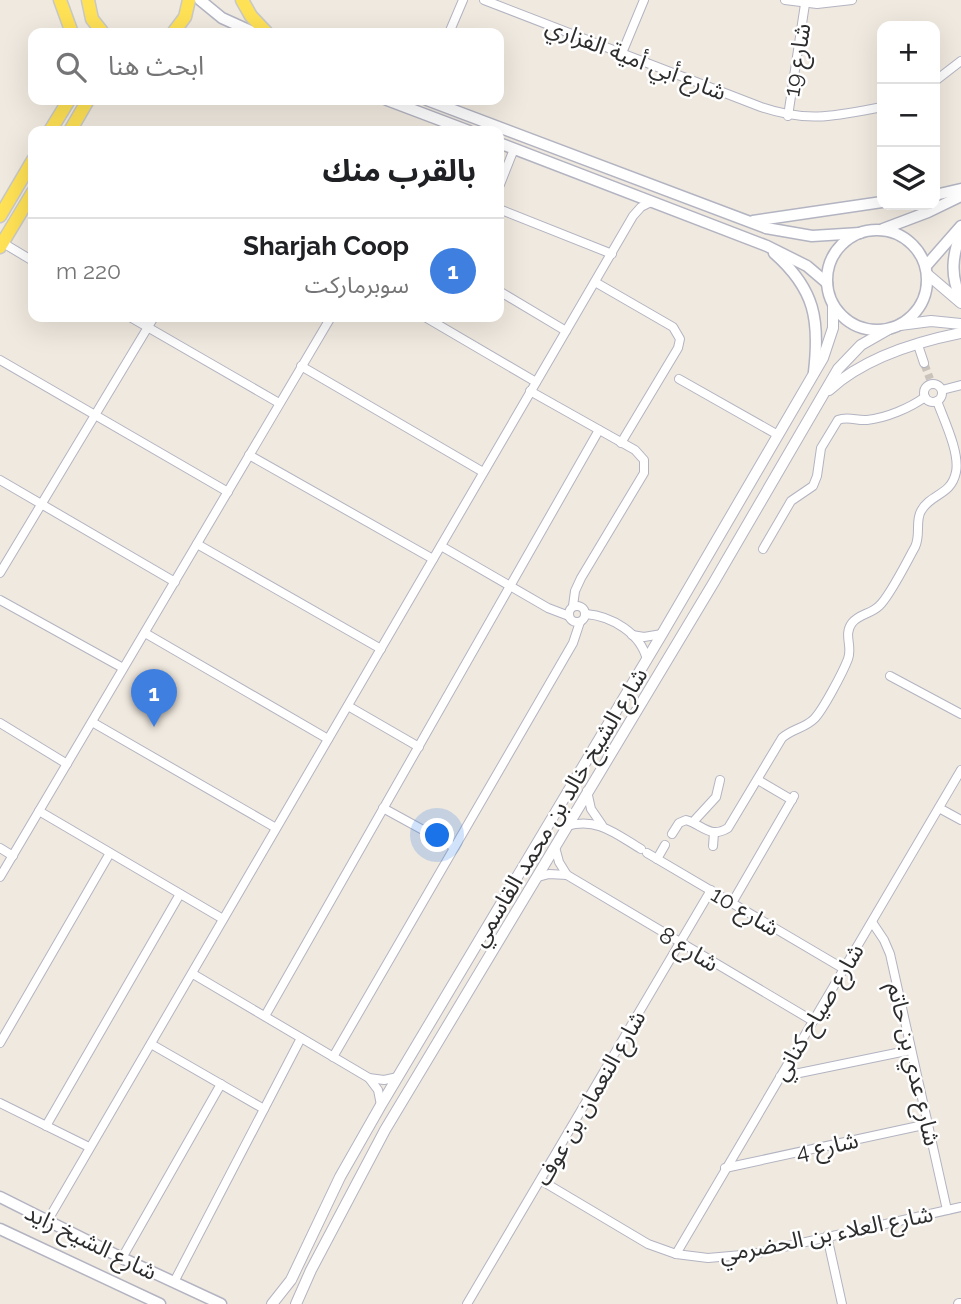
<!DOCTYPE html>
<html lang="ar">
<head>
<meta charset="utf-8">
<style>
  :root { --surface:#fff; --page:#f6f6f6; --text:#202124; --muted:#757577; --line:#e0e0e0; --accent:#ea580c }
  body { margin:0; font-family:Raleway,"Noto Sans Arabic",sans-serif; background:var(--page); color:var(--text); direction:rtl }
  .controls { position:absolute; right:21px; top:21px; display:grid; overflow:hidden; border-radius:14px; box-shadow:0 7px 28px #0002 }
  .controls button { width:63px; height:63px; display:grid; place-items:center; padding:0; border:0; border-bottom:2px solid var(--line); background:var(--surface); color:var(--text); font:35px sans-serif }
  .you { position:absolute; left:438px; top:836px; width:24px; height:24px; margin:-18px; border:5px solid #fff; border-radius:50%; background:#1a73e8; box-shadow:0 0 0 10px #1a73e833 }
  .badge { display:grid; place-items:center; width:46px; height:46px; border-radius:50%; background:var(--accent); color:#fff; font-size:23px; font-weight:700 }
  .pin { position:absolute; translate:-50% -58px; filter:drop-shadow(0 2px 4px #0008) }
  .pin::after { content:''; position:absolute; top:37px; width:24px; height:21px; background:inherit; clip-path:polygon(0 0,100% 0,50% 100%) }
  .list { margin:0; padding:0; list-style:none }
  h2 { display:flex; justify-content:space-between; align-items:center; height:91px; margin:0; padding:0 28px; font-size:30px }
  h2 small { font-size:23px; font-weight:400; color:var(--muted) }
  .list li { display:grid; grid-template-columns:46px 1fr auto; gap:21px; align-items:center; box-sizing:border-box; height:105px; padding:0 28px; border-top:2px solid var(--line) }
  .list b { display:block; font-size:26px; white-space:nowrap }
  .list p { margin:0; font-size:23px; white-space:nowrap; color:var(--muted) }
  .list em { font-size:23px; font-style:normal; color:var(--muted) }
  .icon { flex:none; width:38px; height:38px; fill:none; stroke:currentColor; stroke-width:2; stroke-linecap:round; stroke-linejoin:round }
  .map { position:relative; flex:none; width:961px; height:1304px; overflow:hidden; direction:ltr }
  .search { position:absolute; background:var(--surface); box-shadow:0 7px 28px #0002; left:28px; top:28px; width:476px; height:77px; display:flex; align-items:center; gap:18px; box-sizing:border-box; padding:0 24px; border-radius:14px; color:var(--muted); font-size:26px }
  .panel { position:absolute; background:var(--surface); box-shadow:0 7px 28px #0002; left:28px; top:126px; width:476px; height:196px; border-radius:14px; direction:rtl }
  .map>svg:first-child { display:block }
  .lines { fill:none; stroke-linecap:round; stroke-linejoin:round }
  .minor-tunnel { stroke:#c9c3bb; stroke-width:8; stroke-dasharray:8 4; stroke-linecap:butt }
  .minor-casing { stroke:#b3b4c2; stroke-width:10 }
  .tertiary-casing { stroke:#b3b4c2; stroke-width:12 }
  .secondary-casing { stroke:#b3b4c2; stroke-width:13 }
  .primary-casing { stroke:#c8c8c8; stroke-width:15 }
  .minor { stroke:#fff; stroke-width:8 }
  .tertiary { stroke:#fff; stroke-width:10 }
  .secondary { stroke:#fff; stroke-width:10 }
  .primary { stroke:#fee155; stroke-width:12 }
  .labels { text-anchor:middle; stroke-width:5; stroke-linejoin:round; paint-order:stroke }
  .street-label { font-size:23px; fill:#2d2d2d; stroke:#fff }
</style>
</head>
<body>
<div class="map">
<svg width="961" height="1304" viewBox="0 0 961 1304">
  <rect width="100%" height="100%" fill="#f0e9df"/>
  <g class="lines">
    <path class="minor-tunnel" d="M924,363L930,379"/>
    <g class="minor-casing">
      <g id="minor">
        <path d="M484,0L761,107C808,123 835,116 882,107"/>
        <path d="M785,0L817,4L852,0"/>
        <path d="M449,33L463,0"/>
        <path d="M622,53L644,0"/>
        <path d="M935,81L961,61"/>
        <path d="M788,116L805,4"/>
        <path d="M499,187L514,149"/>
        <path d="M499,209L612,254"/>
        <path d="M3,243L33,261"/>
        <path d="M595,282L673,327L680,339L678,348L621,443"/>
        <path d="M499,291L566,331"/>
        <path d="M130,317L279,403"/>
        <path d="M425,317L536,382"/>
        <path d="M918,345L924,363"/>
        <path d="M0,360L228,492"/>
        <path d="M301,366L483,472"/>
        <path d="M679,379L778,435"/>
        <circle cx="933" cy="393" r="9"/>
        <path d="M942,390L961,385"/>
        <path d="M530,391L635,450L644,460V473L581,578L575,591L573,606"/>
        <path d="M249,455L433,559"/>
        <path d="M0,480L175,582"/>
        <path d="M197,544L381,649"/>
        <path d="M441,546L548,608L569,616"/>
        <path d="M763,549L791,501L813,486L817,476L821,448L838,420C848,416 857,421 867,420C886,418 910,408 925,397"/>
        <path d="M0,573L154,317"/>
        <path d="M0,600L123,668"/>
        <circle cx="577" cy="614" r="8"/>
        <path d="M586,614C611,616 641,633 647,660"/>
        <path d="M145,633L328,739"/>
        <path d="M632,635L644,637L662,634"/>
        <path d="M890,676L961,714"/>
        <path d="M348,706L419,747"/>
        <path d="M92,722L276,828"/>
        <path d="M0,723L67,764"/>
        <path d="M758,780L792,800"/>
        <path d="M587,791L591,809L602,825"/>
        <path d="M383,808L454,847"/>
        <path d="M939,808L961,820"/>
        <path d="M39,811L223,919"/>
        <path d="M693,822L716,797L720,780"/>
        <path d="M567,826C597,817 616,834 641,849"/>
        <path d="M672,834L679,823L686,820C703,825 710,839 728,828L782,738C792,729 805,728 814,719C823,710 843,672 848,659C853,646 843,635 852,623C859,614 871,614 879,606C890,596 907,561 915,547C921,535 915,521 921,511C931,493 951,496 956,472C960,453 944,420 937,401"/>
        <path d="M713,846L714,833"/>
        <path d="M555,847L559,862L567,875L813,1021"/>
        <path d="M0,848L13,856"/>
        <path d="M647,853L844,969"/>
        <path d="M657,859L665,845"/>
        <path d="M0,877L331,317"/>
        <path d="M538,877L549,874L567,875"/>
        <path d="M732,903L794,796"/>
        <path d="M872,922L884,940L890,954L947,1210"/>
        <path d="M193,974L369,1078L384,1080L398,1077"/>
        <path d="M265,1016L599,430"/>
        <path d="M0,1043L110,853"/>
        <path d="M151,1044L264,1109"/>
        <path d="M333,1057L573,643L580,622"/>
        <path d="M780,1077L911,1050"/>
        <path d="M369,1078L378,1090L381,1105"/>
        <path d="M0,1103L89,1147"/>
        <path d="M46,1126L180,894"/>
        <path d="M725,1168L928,1124"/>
        <path d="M542,1181L648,1244L676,1254L708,1258L753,1254L961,1207"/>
        <path d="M48,1220L633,216L641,207L651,202"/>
        <path d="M827,1236L842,1304"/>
        <path d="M676,1254L961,770"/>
        <path d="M122,1258L221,1084"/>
        <path d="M174,1282L301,1038"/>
        <path d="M467,1304L711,890"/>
      </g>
    </g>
    <g class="tertiary-casing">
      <g id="tertiary">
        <path d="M927,274L961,303"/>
        <path d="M900,325L931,321L961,324"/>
        <path d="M829,390C863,359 916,342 961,333"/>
        <path d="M272,1304L291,1280L340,1177L381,1105L662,634L823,358L833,328V305"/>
        <path d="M296,1304L311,1270L385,1130L714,582L838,369L861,345L889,329"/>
        <path d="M959,1304H961"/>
      </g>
    </g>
    <g class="secondary-casing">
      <g id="secondary">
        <path d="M200,0L222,18L255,33"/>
        <path d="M387,100L469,131"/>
        <path d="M427,100L766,228L812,236L860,233"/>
        <path d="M499,143L767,246L807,266L827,283"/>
        <path d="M935,195L961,189"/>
        <path d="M753,221L882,202"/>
        <path d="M883,229L928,212L961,196"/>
        <circle cx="877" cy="280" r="50"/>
        <path d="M961,233C952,256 950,276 961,299"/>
        <path d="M774,253C815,289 820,320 814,372"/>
        <path d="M926,266L961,226"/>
        <path d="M0,1197L122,1258L221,1304"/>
        <path d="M0,1229L160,1304"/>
      </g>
    </g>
    <g class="primary-casing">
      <g id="primary">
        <path d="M60,0L72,33"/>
        <path d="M88,0L92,19L103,33"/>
        <path d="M242,0L251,16L267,33"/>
        <path d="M173,33L185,17L189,0"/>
        <path d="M50,131L69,100"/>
        <path d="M70,131L88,100"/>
        <path d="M0,216L33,160"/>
        <path d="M0,247L33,192"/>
      </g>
    </g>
    <use href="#minor" class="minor"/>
    <use href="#tertiary" class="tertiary"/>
    <use href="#secondary" class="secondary"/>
    <use href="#primary" class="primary"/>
  </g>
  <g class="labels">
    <g class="street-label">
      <text transform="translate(636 59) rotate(21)" y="8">شارع أبي أمية الفزاري</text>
      <text transform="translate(797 60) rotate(-81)" y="8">شارع 19</text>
      <text transform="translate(559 807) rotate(-59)" y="8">شارع الشيخ خالد بن محمد القاسمي</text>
      <text transform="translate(745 911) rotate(31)" y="8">شارع 10</text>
      <text transform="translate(689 949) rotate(31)" y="8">شارع 8</text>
      <text transform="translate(818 1012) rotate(-59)" y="8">شارع صياح كناني</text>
      <text transform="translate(914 1064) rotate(77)" y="8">شارع عدي بن حاتم</text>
      <text transform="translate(590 1098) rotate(-60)" y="8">شارع النعمان بن عوف</text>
      <text transform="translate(827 1146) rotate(-12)" y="8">شارع 4</text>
      <text transform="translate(826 1234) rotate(-11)" y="8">شارع العلاء بن الحضرمي</text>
      <text transform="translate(91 1242) rotate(26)" y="8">شارع الشيخ زايد</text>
    </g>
  </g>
</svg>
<div class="controls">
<button>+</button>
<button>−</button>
<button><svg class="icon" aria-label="layers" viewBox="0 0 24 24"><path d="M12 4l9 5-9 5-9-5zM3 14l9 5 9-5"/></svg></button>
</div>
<div class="you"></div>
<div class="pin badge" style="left:154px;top:727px;background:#3f7fe0">1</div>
<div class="search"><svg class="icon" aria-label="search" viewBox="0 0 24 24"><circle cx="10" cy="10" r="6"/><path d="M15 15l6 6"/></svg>ابحث هنا</div>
<section class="panel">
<h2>بالقرب منك<small></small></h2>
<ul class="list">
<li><span class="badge" style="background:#3f7fe0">1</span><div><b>Sharjah Coop</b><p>سوبرماركت</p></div><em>220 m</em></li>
</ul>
</section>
</div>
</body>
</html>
